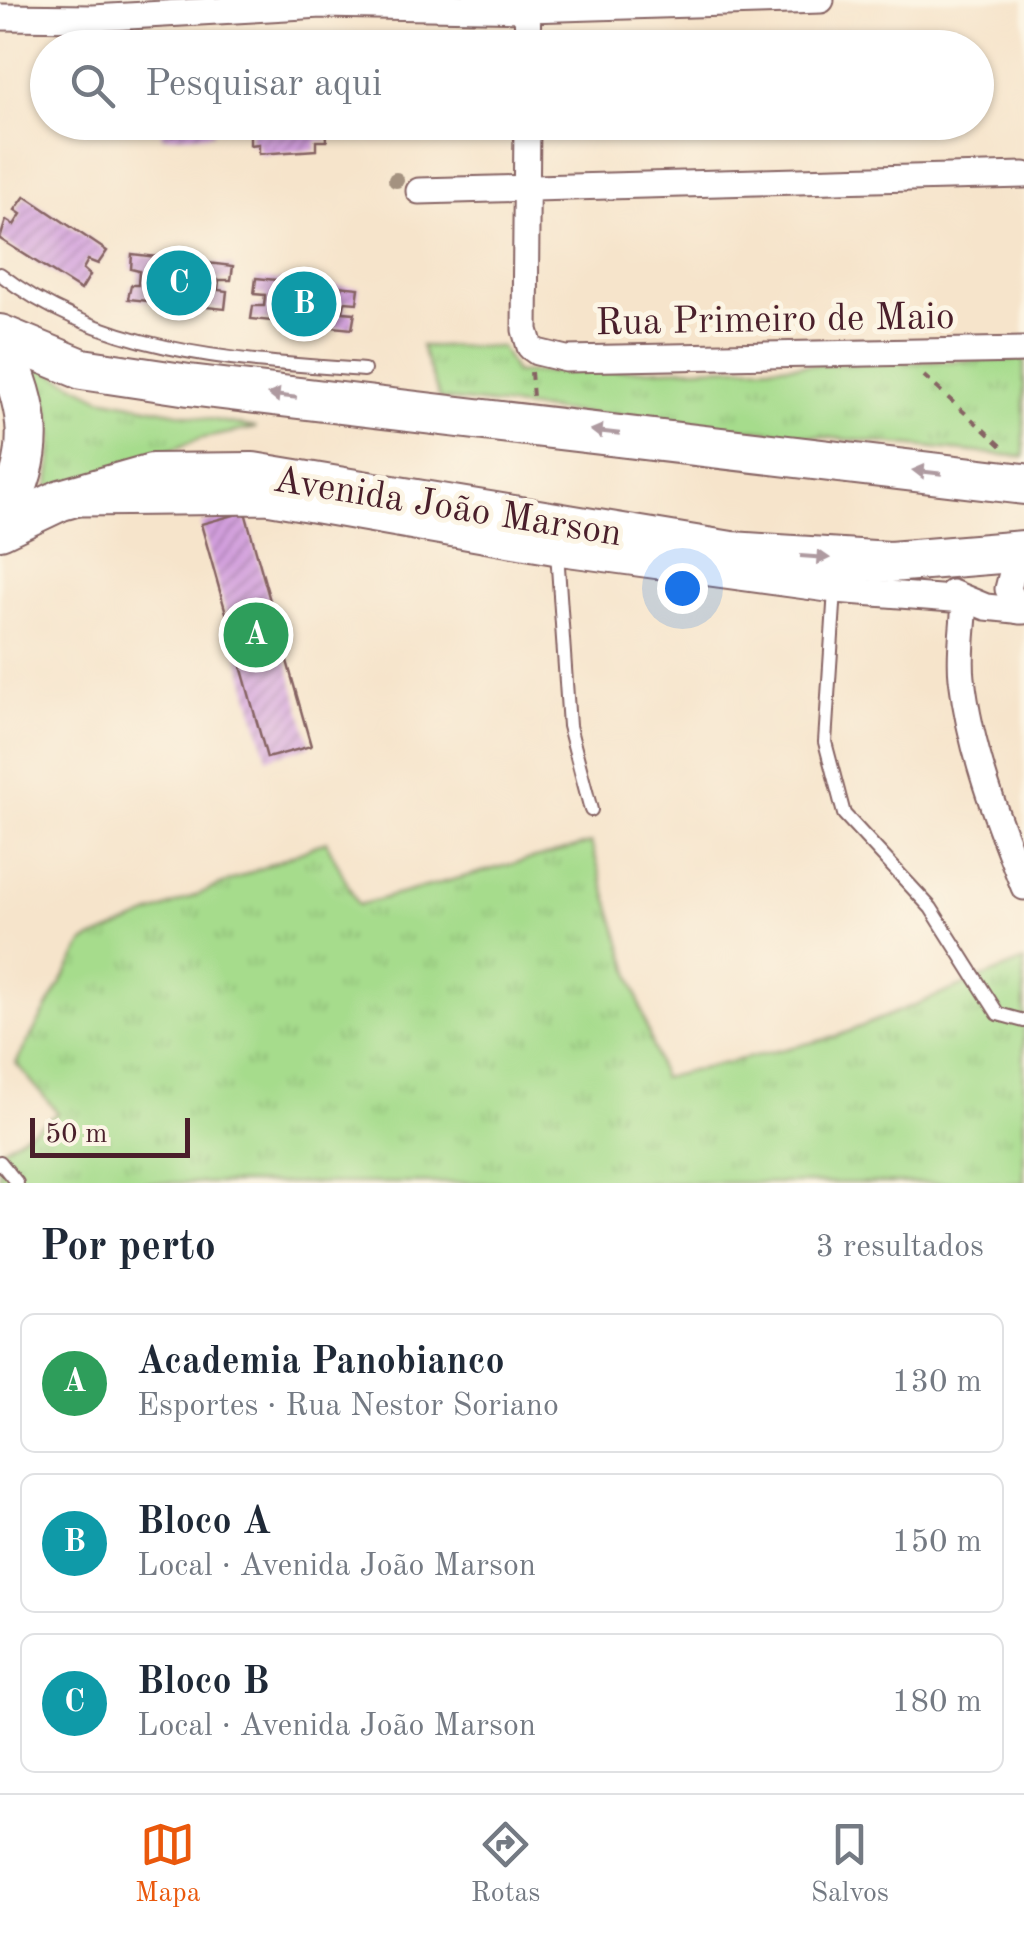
<!DOCTYPE html>
<html lang="pt">
<head>
<meta charset="utf-8">
<style>
  :root { --surface:#fff; --page:#f2f2f3; --text:#1f2937; --muted:#747a83; --line:#e0e1e3; --accent:#ea580c }
  body { margin:0; font-family:"Old Standard TT",serif; background:var(--page); color:var(--text) }
  .scale { position:absolute; left:30px; bottom:25px; width:160px; box-sizing:border-box; padding-left:10px; border:5px solid #4a1f2b; border-top:0; font-size:28px; line-height:35px; white-space:nowrap; color:#4a1f2b; -webkit-text-stroke:8px #fcf5e5; paint-order:stroke }
  .you { position:absolute; left:682px; top:588px; width:35px; height:35px; margin:-25px; border:8px solid #fff; border-radius:50%; background:#1a73e8; box-shadow:0 0 0 15px #1a73e833 }
  .badge { display:grid; place-items:center; width:65px; height:65px; border-radius:50%; background:var(--accent); color:#fff; font-size:32px; font-weight:700 }
  .pin { position:absolute; translate:-50% -50%; border:5px solid #fff; box-shadow:0 2px 10px #0006 }
  .list { margin:0; padding:0; list-style:none }
  h2 { display:flex; justify-content:space-between; align-items:center; height:130px; margin:0; padding:0 40px; font-size:42px }
  h2 small { font-size:32px; font-weight:400; color:var(--muted) }
  .list li { display:grid; grid-template-columns:65px 1fr auto; gap:30px; align-items:center; box-sizing:border-box; height:140px; margin:0 20px 20px; padding:0 20px; border:2px solid var(--line); border-radius:15px }
  .list b { display:block; font-size:38px; white-space:nowrap }
  .list p { margin:0; font-size:32px; white-space:nowrap; color:var(--muted) }
  .list em { font-size:32px; font-style:normal; color:var(--muted) }
  .icon { flex:none; width:55px; height:55px; fill:none; stroke:currentColor; stroke-width:2; stroke-linecap:round; stroke-linejoin:round }
  .map { position:relative; flex:none; width:1024px; height:1183px; overflow:hidden }
  .search { position:absolute; background:var(--surface); box-shadow:0 2px 8px #0004; left:30px; right:30px; top:30px; height:110px; display:flex; align-items:center; gap:25px; box-sizing:border-box; padding:0 35px; border-radius:55px; color:var(--muted); font-size:38px }
  .sheet { height:610px; background:var(--surface) }
  nav { display:flex; justify-content:space-around; align-items:center; box-sizing:border-box; height:140px; border-top:2px solid var(--line); background:var(--surface); font-size:28px; color:var(--muted) }
  nav a { display:grid; justify-items:center; gap:5px }
  nav .on { color:var(--accent) }
  .map>svg:first-child { display:block }
  .grass { fill:url(#grass-tufts); stroke:#787e5c; stroke-width:2.5 }
  .building { fill:url(#building-hatch) }
  .lines { fill:none; stroke-linecap:round; stroke-linejoin:round }
  .lane-casing { stroke:#866463; stroke-width:16 }
  .street-casing { stroke:#866463; stroke-width:29 }
  .primary-casing { stroke:#866463; stroke-width:44 }
  .path { stroke:#866463; stroke-width:4; stroke-dasharray:8 8; stroke-linecap:butt }
  .lane { stroke:#fff; stroke-width:12 }
  .street { stroke:#fff; stroke-width:25 }
  .primary { stroke:#fff; stroke-width:40 }
  .tree { fill:#a49280 }
  .oneway { fill:#ae9aa0 }
  .labels { text-anchor:middle; stroke-width:10; stroke-linejoin:round; paint-order:stroke }
  .street-label { font-size:38px; fill:#4a1f2b; stroke:#fcf5e5 }
</style>
</head>
<body>
<div class="map">
<svg width="1024" height="1183" viewBox="0 0 1024 1183">
  <defs>
    <pattern id="grass-tufts" width="24" height="20" patternUnits="userSpaceOnUse" patternTransform="scale(2.5)"><rect width="24" height="20" fill="#a6dc8c"/><path d="M3 7l-1-3M5 7V3M7 7l1-3M15 17l-1-3M17 17v-4M19 17l1-3" fill="none" stroke="#90bc79"/></pattern>
    <pattern id="building-hatch" width="6" height="6" patternUnits="userSpaceOnUse" patternTransform="scale(2.5)"><rect width="6" height="6" fill="#d29fdd"/><path d="M-1 1l2-2M0 6l6-6M5 7l2-2" fill="none" stroke="#ac81b3"/></pattern>
  </defs>
  <rect width="100%" height="100%" fill="#fcf5e5"/>
  <filter id="ink" filterUnits="userSpaceOnUse"><feTurbulence type="fractalNoise" baseFrequency=".01" numOctaves="2"/><feDisplacementMap in="SourceGraphic" scale="20" xChannelSelector="R" yChannelSelector="G"/><feConvolveMatrix kernelMatrix="1 2 1 2 8 2 1 2 1" color-interpolation-filters="sRGB"/></filter>
  <filter id="wash" filterUnits="userSpaceOnUse"><feTurbulence type="fractalNoise" baseFrequency=".0048" numOctaves="4" result="noise"/><feDisplacementMap in="SourceGraphic" scale="40" xChannelSelector="R" yChannelSelector="G"/><feGaussianBlur stdDeviation="2.25" result="paint"/><feColorMatrix in="noise" values="0 0 0 0 0 0 0 0 0 0 0 0 0 0 0 0 0 1.4 0 .05"/><feComposite in="paint" operator="in"/></filter>
  <g filter="url(#wash)">
    <rect width="100%" height="100%" fill="#f6e4cb"/>
    <g class="grass">
      <path d="M421,346L501,347L515,373L1024,359V457L440,399Z"/>
      <path d="M19,356L101,398L256,428L199,439L46,500C56,442 60,404 19,356Z"/>
      <path d="M326,841L358,905L591,843L662,1078L835,1037L1024,961V1183H0V1150L58,1113L16,1063L84,942Z"/>
    </g>
    <g id="blocks">
      <g class="building">
        <path d="M160,122H212L213,134L162,137Z"/>
        <path d="M250,122H326L327,141H316V150L259,154V144L250,145Z"/>
        <path d="M25,196L107,251L98,264L88,260L83,269L90,275L81,290L0,239L6,220L14,225L21,214L15,210Z"/>
        <path d="M132,254L233,266L231,280H219L218,290L227,291L225,309L128,299L131,285H138L139,271L131,269Z"/>
        <path d="M256,278L359,288L357,303L345,302L343,312L355,313L352,329L251,319L253,306H264L265,295L254,294Z"/>
        <path d="M245,512L311,746L267,758L201,524Z"/>
      </g>
    </g>
  </g>
  <g filter="url(#ink)">
    <use href="#blocks" fill-opacity="0" stroke="#866463" stroke-width="2.5"/>
    <g class="lines">
      <g class="lane-casing">
        <g id="lane">
          <path d="M0,274C103,354 239,361 364,370"/>
          <path d="M557,552L569,726L591,810"/>
          <path d="M835,590L825,742L844,814L931,908L998,1014L1024,1021"/>
          <path d="M0,1162L17,1183"/>
        </g>
      </g>
      <g class="street-casing">
        <g id="street">
          <path d="M527,0L528,48"/>
          <path d="M0,17L93,18L322,5L528,9L821,0"/>
          <path d="M527,122L525,330L530,347L537,352L566,359L1024,350"/>
          <path d="M419,191L1024,175"/>
          <path d="M80,503L266,501L557,552L835,590L965,600C964,625 959,653 962,678C970,750 997,819 1024,887"/>
          <path d="M952,593L986,607L1024,611"/>
          <path d="M1019,611L1008,589L1013,569L1024,553"/>
        </g>
      </g>
      <g class="primary-casing">
        <g id="primary">
          <path d="M0,335L82,369L189,385L1024,484"/>
          <path d="M0,342C32,408 39,456 0,520"/>
          <path d="M0,529L61,500L152,474L253,473L731,552L890,562L1024,551"/>
        </g>
      </g>
      <g class="path">
        <path d="M531,372L533,397"/>
        <path d="M924,376L1006,450"/>
      </g>
      <use href="#lane" class="lane"/>
      <use href="#street" class="street"/>
      <use href="#primary" class="primary"/>
    </g>
    <circle class="tree" cx="396" cy="180" r="8"/>
    <defs><path id="oneway-solid" d="M-6-.8H1V-3.2L6.5 0L1 3.2V.8H-6Z" transform="scale(2.5)"/></defs>
    <g class="oneway">
      <use href="#oneway-solid" transform="translate(282 396) rotate(-173)"/>
      <use href="#oneway-solid" transform="translate(605 432) rotate(-173)"/>
      <use href="#oneway-solid" transform="translate(927 472) rotate(-173)"/>
      <use href="#oneway-solid" transform="translate(815 557) rotate(4)"/>
    </g>
  </g>
  <g class="labels">
    <g class="street-label">
      <text transform="translate(775 318) rotate(-1)" y="13">Rua Primeiro de Maio</text>
      <text transform="translate(448 505) rotate(9)" y="13">Avenida João Marson</text>
    </g>
  </g>
</svg>
<div class="scale">50 m</div>
<div class="you"></div>
<div class="pin badge" style="left:256px;top:635px;background:#2e9e5b">A</div>
<div class="pin badge" style="left:304px;top:304px;background:#0f9aa8">B</div>
<div class="pin badge" style="left:179px;top:283px;background:#0f9aa8">C</div>
<div class="search"><svg class="icon" aria-label="search" viewBox="0 0 24 24"><circle cx="10" cy="10" r="6"/><path d="M15 15l6 6"/></svg>Pesquisar aqui</div>
</div>
<section class="sheet">
<h2>Por perto<small>3 resultados</small></h2>
<ul class="list">
<li><span class="badge" style="background:#2e9e5b">A</span><div><b>Academia Panobianco</b><p>Esportes · Rua Nestor Soriano</p></div><em>130 m</em></li>
<li><span class="badge" style="background:#0f9aa8">B</span><div><b>Bloco A</b><p>Local · Avenida João Marson</p></div><em>150 m</em></li>
<li><span class="badge" style="background:#0f9aa8">C</span><div><b>Bloco B</b><p>Local · Avenida João Marson</p></div><em>180 m</em></li>
</ul>
</section>
<nav>
<a class="on"><svg class="icon" aria-label="map" viewBox="0 0 24 24"><path d="M3 6l6-2 6 2 6-2v14l-6 2-6-2-6 2zM9 4v14M15 6v14"/></svg>Mapa</a>
<a><svg class="icon" aria-label="directions" viewBox="0 0 24 24"><path d="M12 3l9 9-9 9-9-9zM9 14v-3h6M13 9l2 2-2 2"/></svg>Rotas</a>
<a><svg class="icon" aria-label="saved" viewBox="0 0 24 24"><path d="M7 4h10v16l-5-4-5 4z"/></svg>Salvos</a>
</nav>
</body>
</html>
